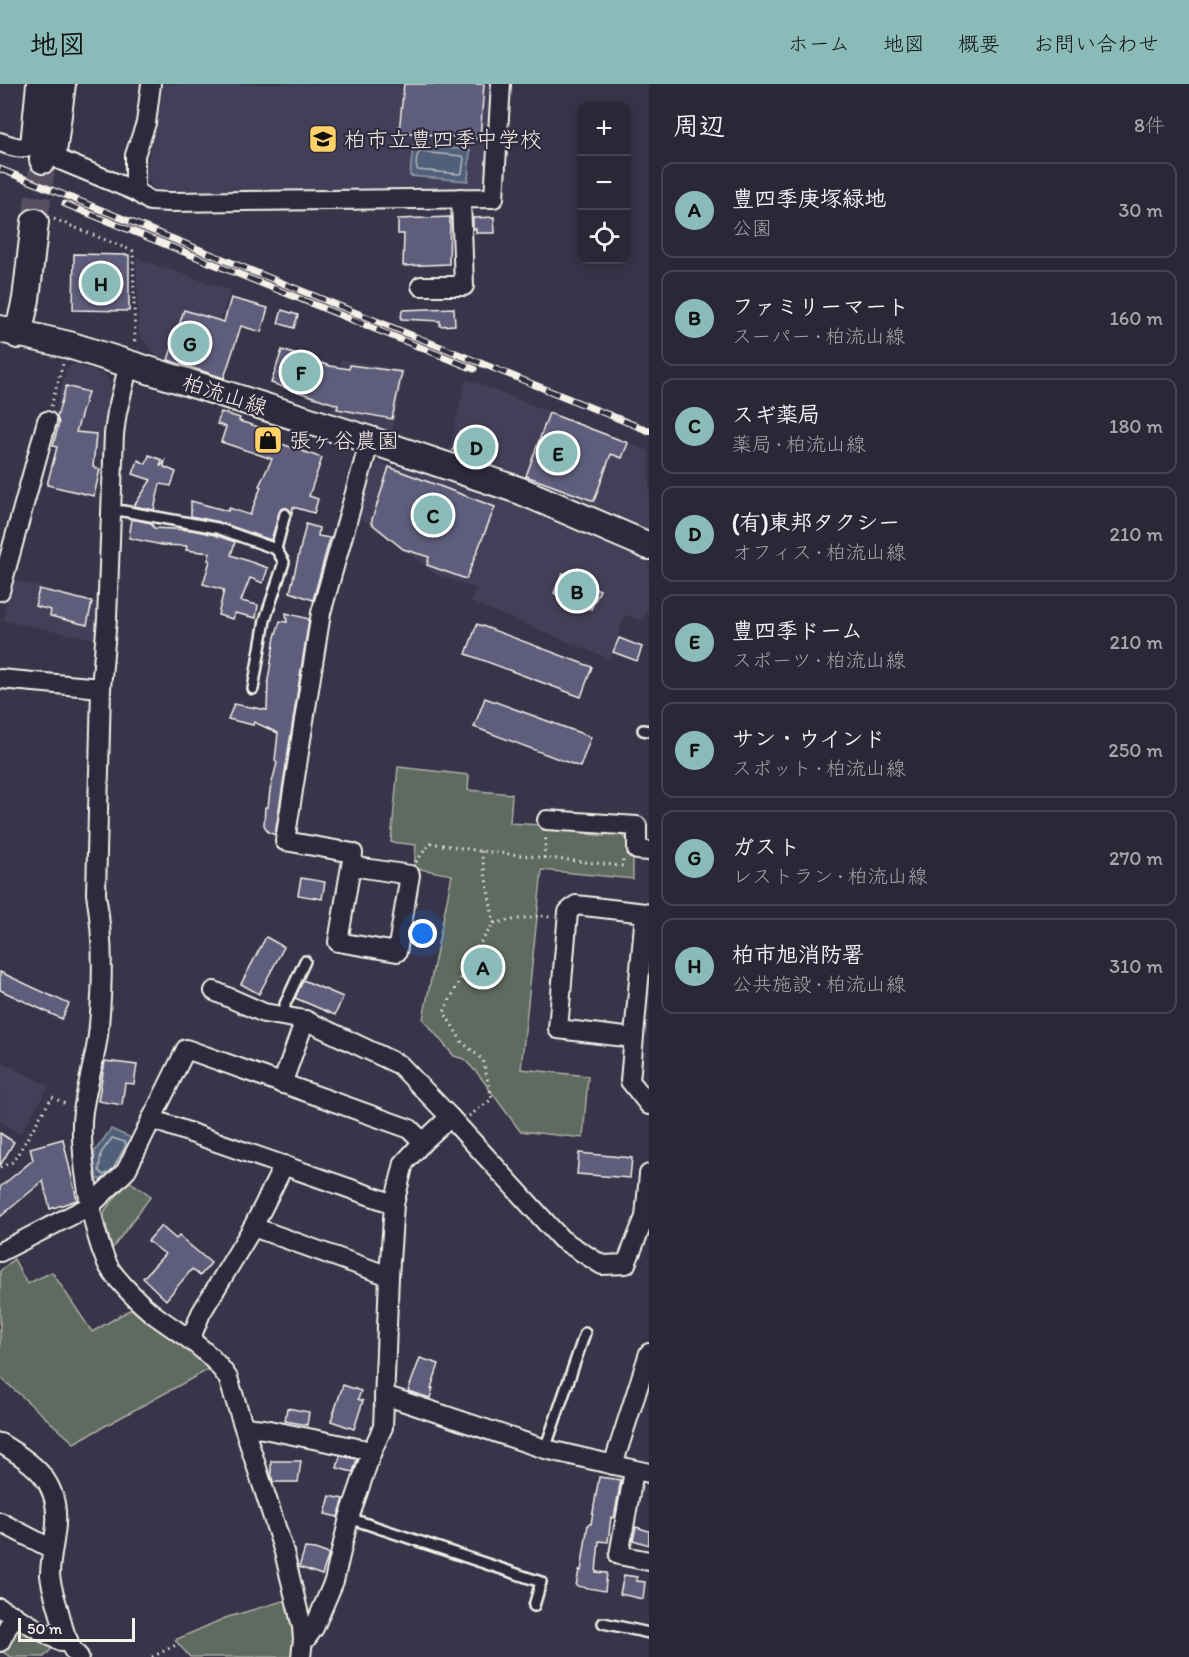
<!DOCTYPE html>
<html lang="ja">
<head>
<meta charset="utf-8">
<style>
  :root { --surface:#2a2737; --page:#322f3f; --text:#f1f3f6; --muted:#a5a5ad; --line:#464452; --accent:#8bbbb9 }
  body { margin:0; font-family:Itim,"Klee One",sans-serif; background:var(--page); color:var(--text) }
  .controls { position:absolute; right:18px; top:18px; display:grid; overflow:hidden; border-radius:12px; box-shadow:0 3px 15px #0003 }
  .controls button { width:54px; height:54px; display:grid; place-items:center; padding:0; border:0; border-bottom:2px solid var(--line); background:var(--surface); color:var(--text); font:30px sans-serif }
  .scale { position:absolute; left:18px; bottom:15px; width:117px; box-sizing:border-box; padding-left:6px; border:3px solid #f4f1e8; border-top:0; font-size:16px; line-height:21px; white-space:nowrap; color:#f4f1e8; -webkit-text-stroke:4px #2f2a3d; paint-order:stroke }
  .you { position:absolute; left:423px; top:850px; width:21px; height:21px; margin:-15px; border:4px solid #fff; border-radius:50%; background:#1a73e8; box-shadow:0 0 0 9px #1a73e833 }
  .badge { display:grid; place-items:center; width:39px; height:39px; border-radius:50%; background:var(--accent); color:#111; font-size:20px; font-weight:700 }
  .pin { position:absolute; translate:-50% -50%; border:3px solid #fff; box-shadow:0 2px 6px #0006 }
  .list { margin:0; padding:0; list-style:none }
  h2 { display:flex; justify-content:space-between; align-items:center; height:78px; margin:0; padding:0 24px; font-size:26px }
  h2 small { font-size:20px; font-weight:400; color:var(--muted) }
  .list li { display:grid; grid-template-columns:39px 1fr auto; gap:18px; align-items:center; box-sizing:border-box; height:96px; margin:0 12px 12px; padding:0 12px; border:2px solid var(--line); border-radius:12px }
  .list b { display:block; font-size:22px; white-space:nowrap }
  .list p { margin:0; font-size:20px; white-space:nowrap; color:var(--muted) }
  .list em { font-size:20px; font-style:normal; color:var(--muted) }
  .icon { flex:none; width:33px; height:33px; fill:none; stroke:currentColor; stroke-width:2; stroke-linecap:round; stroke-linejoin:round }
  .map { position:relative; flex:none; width:649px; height:1573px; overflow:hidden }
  header { display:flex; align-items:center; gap:36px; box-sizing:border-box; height:84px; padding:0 30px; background:var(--accent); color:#111 }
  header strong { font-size:28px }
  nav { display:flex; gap:33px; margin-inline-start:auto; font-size:21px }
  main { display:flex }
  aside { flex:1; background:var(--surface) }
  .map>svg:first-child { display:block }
  .built { fill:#434058 }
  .green { fill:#5f6b60; stroke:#aaaea4; stroke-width:1.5 }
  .water { fill:#51617a; stroke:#929ba6; stroke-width:1.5 }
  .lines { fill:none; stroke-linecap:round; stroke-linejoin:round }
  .shore { stroke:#b3b7bc; stroke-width:1.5 }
  .building { fill:#5e5d7b; stroke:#f4f1e8; stroke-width:1.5 }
  .secondary-tunnel { stroke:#545061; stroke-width:26; stroke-dasharray:26 13; stroke-linecap:butt }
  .lane-casing { stroke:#f4f1e8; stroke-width:14 }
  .street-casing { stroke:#f4f1e8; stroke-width:22 }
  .secondary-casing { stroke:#f4f1e8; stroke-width:30 }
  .path { stroke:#f4f1e8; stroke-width:3; stroke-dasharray:1.5 4.5; stroke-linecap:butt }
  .lane { stroke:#2f2a3d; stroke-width:9 }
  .street { stroke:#2f2a3d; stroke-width:18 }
  .secondary { stroke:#2f2a3d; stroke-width:26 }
  .rail-casing { stroke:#f4f1e8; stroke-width:7 }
  .rail { stroke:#2f2a3d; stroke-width:4.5; stroke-dasharray:14; stroke-linecap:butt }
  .labels { text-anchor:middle; stroke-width:4.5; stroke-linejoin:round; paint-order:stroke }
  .poi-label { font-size:22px; fill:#f4f1e8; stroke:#2f2a3d; text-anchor:start }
  .street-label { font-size:22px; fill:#f4f1e8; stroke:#2f2a3d }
</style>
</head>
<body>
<header>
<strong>地図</strong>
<nav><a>ホーム</a><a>地図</a><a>概要</a><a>お問い合わせ</a></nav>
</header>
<main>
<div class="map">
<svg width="649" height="1573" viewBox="0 0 649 1573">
  <rect width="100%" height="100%" fill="#383449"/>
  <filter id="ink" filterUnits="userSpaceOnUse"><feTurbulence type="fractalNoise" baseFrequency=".0167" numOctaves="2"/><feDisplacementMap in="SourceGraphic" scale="12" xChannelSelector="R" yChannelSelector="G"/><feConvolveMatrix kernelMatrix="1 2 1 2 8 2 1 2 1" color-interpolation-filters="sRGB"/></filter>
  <g filter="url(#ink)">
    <g class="built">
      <path d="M162,0H497L490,111L154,105L145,93L161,17Z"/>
      <path d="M136,174L230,206L203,293L161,277L139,251Z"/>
      <path d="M341,275L405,287L392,347L332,330Z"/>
      <path d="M73,280L104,290L110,297L107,373L79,371L81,348L51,345L66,285Z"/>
      <path d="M466,295L649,367V449L521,394L449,367Z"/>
      <path d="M378,378L452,398L504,417L649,478V524L643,537L625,531L610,575L471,518L475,504L437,491L355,430Z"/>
      <path d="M10,495L97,518L95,555L4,537Z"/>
      <path d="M0,977L49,1002L20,1050L0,1038Z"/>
    </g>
    <g class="green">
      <path d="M398,683L469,691L468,706L512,710L510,739L586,744L588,750L604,752L608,747H619L633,762V795L542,786L521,985L588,992L583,1054L520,1047L479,991L464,975L454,972L423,935L452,791L414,784L416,761L391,758Z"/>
      <path d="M129,1097L151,1112L112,1165L104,1133L105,1126Z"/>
      <path d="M14,1175L27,1200L52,1188L92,1248L133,1224L190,1263L211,1284L74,1359L0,1293V1187Z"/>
      <path d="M290,1515L293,1553L292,1573H190L175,1556L225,1534Z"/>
      <path d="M24,1541L56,1560L44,1573H11L1,1567L12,1544Z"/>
    </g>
    <g class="water">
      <path d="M413,61L470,66L468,97L410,92Z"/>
      <path d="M111,1045L136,1056L108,1098L93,1093L95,1067Z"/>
    </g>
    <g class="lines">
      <g class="shore">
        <path d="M420,68L462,72L464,74L462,89L459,90L418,86C415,82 416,71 420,68Z"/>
        <path d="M112,1054L125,1058L126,1061L113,1085L104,1091L99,1087L101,1069Z"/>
      </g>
    </g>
    <g class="building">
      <path d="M404,0H484L480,55L399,48Z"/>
      <path d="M450,133L449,180L403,182L404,150H398V135Z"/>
      <path d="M494,133L495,149H476V145H473V134Z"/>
      <path d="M74,170L129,171V227L73,226Z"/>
      <path d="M231,214L268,224L261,248L241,242L224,294L168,276L184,226L224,238Z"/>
      <path d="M454,224L455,241L440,242V237L401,235L402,226Z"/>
      <path d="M282,226L298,231L294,244L278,239Z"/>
      <path d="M282,266L330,282L349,285L350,281L402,288L392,335L337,325L338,321L271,299Z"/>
      <path d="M66,302L88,308L76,348L96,350L93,383L100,385L94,412L47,401L57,363L53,362L59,339L57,333Z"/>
      <path d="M221,328L240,334L239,337L282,350L279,359L322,374L309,412L318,415L314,429L293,423L292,429L287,424L281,425L271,456L219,438L191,432V417L228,427L229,424L250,431L261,403L259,402L272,375L221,358L226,343L217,340Z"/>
      <path d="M549,329L628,359L622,374L611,370L594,417L526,392Z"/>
      <path d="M460,347L499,361L491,381L453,366Z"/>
      <path d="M149,371L162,376L160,382H161L165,377L164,383L176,388L171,402L160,400L154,426L134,422L151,396L133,390L138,376L146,380Z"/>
      <path d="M389,383L495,423L466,495L427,481L429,473L403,465L371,439Z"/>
      <path d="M132,435L151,439L154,444L192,446L215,451L235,458L231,471L268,484L263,499L250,494L241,517L258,521L256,534L235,529L233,535L218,531L224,506L203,500L210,477L208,476L210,469L186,466L187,462L162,461L129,454Z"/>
      <path d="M306,440L319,444L318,452L330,454L313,516L290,508Z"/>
      <path d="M563,489L600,506L591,525L554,509Z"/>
      <path d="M39,505L92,518L87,541L50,532L51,526L35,522Z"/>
      <path d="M286,529L309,535L275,751L268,748L264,741L265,723H268L270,706L277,679L275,677L278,649L254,638L253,641L228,635L234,620L267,626L268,596L275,553L280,537L287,538Z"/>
      <path d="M477,540L592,583L581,613L466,570Z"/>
      <path d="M619,554L642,563L637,577L613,568Z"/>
      <path d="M485,614L591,653L580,683L474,643Z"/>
      <path d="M301,794L325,798L322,815L298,811Z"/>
      <path d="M266,853L284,863L259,910L241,900Z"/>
      <path d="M0,888L69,920L62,935L0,906Z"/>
      <path d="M303,896L343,913L335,931L295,914Z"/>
      <path d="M105,977L137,981L134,1000L125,999L122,1021L98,1017Z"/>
      <path d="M0,1049L14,1058L0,1082Z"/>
      <path d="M63,1055L77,1116L50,1125L43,1097L0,1133V1103L33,1076L30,1064Z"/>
      <path d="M579,1069L632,1074L630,1094L577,1090Z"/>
      <path d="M161,1142L176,1155L179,1152L211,1179L200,1192L192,1185L166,1216L143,1194L165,1170L148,1157Z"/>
      <path d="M420,1274L439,1280L431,1304H433L430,1314L408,1307Z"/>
      <path d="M343,1301L361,1307L358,1315L363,1317L354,1345L331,1337Z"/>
      <path d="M287,1324L309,1328L307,1341L285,1337Z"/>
      <path d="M340,1372L357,1375L353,1388L337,1384Z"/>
      <path d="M271,1377H301L298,1398H273L271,1390Z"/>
      <path d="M599,1393L621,1396L614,1434L611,1433L608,1458L599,1457L596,1488L607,1489L605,1507L576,1502L579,1486L581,1487L588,1440H591Z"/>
      <path d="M330,1412L344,1415L338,1433L325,1430Z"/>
      <path d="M636,1443L649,1447V1461L633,1456Z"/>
      <path d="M305,1464L315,1465L329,1470L322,1491L299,1483Z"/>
      <path d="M624,1491L637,1493V1497L645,1498L643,1515L620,1510Z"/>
    </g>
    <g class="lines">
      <path class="secondary-tunnel" d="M35,138L43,76"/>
      <g class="lane-casing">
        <g id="lane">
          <path d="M112,427H123L217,444L276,465L285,430"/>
          <path d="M253,605L265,536L284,478L276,465"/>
          <path d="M643,646L649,647"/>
          <path d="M285,933V920L305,877"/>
          <path d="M545,1365L585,1249"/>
          <path d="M349,1434L541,1498L534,1522"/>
          <path d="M603,1539L649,1549"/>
        </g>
      </g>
      <g class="street-casing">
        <g id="street">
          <path d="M66,0L57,69L60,76L135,107"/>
          <path d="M151,0L146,39L135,71V107L150,117L171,118L494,114L501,0"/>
          <path d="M0,58C10,61 20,67 30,61L36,0"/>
          <path d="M421,202H464L461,114"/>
          <path d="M129,280L117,328L114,350L107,535L101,604L96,810C104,856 103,904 98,951C95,976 87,1001 83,1027C78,1062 92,1152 109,1183C112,1189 118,1195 123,1201C133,1212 143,1223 156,1232C183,1252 208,1264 228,1294L284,1468L302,1543L303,1555L301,1573"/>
          <path d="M0,507L47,337"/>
          <path d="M0,595L101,604"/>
          <path d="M547,736L637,742V766L649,767"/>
          <path d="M351,782L410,791L397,868L338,858L351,782L353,769L285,757L321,529L370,356"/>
          <path d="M214,907L264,929L305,936L400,981L450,1033L561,1155L602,1181L626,1180L645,1133L649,1090"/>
          <path d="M633,954L558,945L568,828L576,821L645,829L630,997L649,1021"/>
          <path d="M282,1000L305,936"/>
          <path d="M151,1035L394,1120"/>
          <path d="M284,1081L253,1143L389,1192"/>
          <path d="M0,1168L90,1122L126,1087L186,965L410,1045L423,1058"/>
          <path d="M191,1254L201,1229L253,1143"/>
          <path d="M384,1311L545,1365L649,1389"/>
          <path d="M245,1343L264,1345L372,1367"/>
          <path d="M0,1359C34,1379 59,1397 56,1440C55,1457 50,1474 50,1491C51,1504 57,1519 60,1531C63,1545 68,1563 79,1573"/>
          <path d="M613,1381L649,1269"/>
          <path d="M634,1387L619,1471L649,1477"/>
          <path d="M0,1438L52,1465"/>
          <path d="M0,1524L61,1558L68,1556"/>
          <path d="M303,1555H306L314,1544L334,1497L349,1434L372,1367L383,1343L389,1192L394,1120L404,1079L423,1058L450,1033"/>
          <path d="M0,1558L14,1531"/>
        </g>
      </g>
      <g class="secondary-casing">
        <g id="secondary">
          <path d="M43,76L52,0"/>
          <path d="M0,245L69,261L370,356L521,407L649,462"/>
          <path d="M18,251L26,215L35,138"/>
        </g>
      </g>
      <g class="path">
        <path d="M54,135L133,167L135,261"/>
        <path d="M51,322L63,280"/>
        <path d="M481,767L494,839"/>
        <path d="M544,774L546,751"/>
        <path d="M416,778L430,759L481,767L623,782V775"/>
        <path d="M469,1032L492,1015L483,976L462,958L444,928L472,871L494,839L537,832L551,833"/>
        <path d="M0,1083L13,1078L52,1013L67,1021"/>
        <path d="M152,1573L178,1560"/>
      </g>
      <use href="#lane" class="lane"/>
      <use href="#street" class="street"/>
      <use href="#secondary" class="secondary"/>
      <g class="rail-casing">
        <g id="rail">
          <path d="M0,85L649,347"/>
          <path d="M65,120L474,285"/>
        </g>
      </g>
      <use href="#rail" class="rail"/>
    </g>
  </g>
  <defs>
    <g id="school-square" transform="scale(1.5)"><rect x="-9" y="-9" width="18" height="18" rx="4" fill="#ffd166" stroke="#2f2a3d"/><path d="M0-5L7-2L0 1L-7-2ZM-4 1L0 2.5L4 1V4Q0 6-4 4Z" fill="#111"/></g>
    <g id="shop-square" transform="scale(1.5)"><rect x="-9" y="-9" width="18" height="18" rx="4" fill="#ffd166" stroke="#2f2a3d"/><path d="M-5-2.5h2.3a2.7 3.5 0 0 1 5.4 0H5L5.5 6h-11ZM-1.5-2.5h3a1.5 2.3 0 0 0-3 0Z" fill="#111"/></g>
  </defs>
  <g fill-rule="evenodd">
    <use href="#school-square" x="323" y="55"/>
    <use href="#shop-square" x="268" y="356"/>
  </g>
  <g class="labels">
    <g class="poi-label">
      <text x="344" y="63">柏市立豊四季中学校</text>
      <text x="289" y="364">張ヶ谷農園</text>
    </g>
    <g class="street-label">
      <text transform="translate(225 310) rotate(18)" y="8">柏流山線</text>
    </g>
  </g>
</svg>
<div class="controls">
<button>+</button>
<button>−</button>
<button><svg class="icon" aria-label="locate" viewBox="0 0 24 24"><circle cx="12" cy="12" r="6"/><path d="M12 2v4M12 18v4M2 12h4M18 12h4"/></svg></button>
</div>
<div class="scale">50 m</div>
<div class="you"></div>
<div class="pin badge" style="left:483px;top:883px">A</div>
<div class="pin badge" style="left:577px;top:507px">B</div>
<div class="pin badge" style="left:433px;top:431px">C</div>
<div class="pin badge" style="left:476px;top:363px">D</div>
<div class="pin badge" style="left:558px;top:369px">E</div>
<div class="pin badge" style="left:301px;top:288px">F</div>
<div class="pin badge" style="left:190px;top:259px">G</div>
<div class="pin badge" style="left:101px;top:199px">H</div>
</div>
<aside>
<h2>周辺<small>8件</small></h2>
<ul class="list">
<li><span class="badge">A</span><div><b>豊四季庚塚緑地</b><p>公園</p></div><em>30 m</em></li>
<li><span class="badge">B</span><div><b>ファミリーマート</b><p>スーパー · 柏流山線</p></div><em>160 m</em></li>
<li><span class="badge">C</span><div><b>スギ薬局</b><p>薬局 · 柏流山線</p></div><em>180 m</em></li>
<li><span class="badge">D</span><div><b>(有)東邦タクシー</b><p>オフィス · 柏流山線</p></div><em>210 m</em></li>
<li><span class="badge">E</span><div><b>豊四季ドーム</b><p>スポーツ · 柏流山線</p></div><em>210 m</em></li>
<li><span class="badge">F</span><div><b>サン・ウインド</b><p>スポット · 柏流山線</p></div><em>250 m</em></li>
<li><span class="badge">G</span><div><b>ガスト</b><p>レストラン · 柏流山線</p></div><em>270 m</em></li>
<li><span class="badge">H</span><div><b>柏市旭消防署</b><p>公共施設 · 柏流山線</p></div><em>310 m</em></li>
</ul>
</aside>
</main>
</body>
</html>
